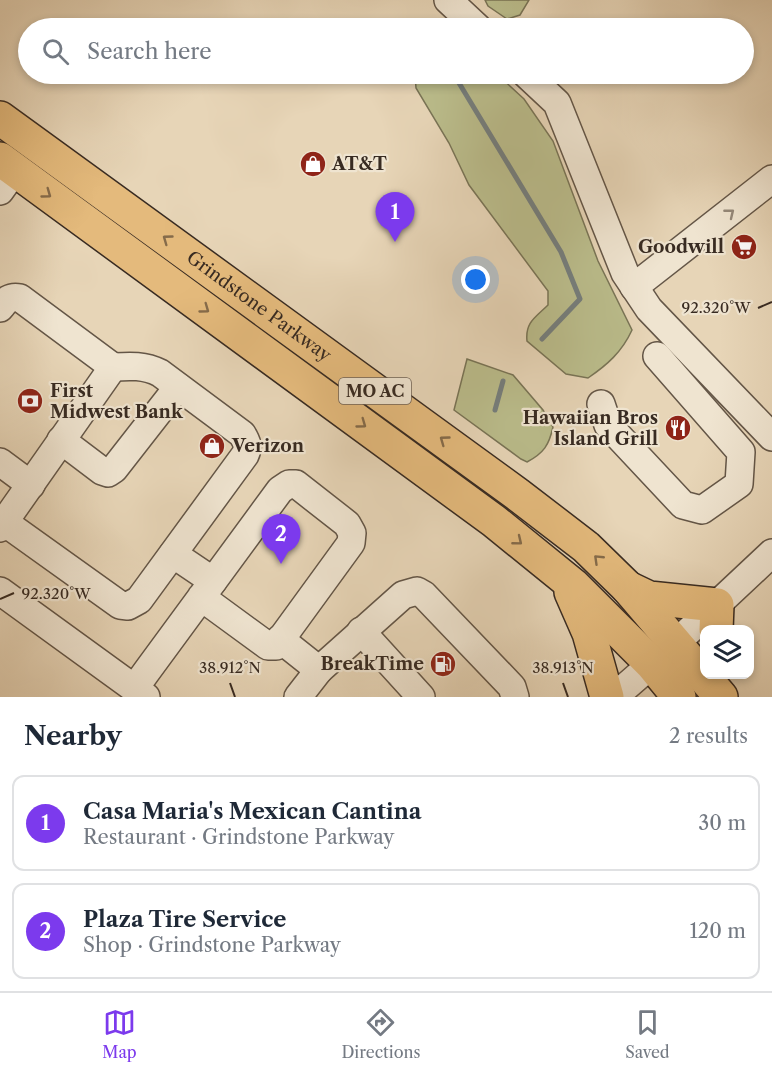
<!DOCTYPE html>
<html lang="en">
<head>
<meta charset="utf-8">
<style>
  :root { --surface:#fff; --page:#f6f6f7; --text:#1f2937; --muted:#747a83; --line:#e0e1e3; --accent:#7c3aed }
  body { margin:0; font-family:"Libre Caslon Text",serif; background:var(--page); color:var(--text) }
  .controls { position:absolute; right:18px; bottom:18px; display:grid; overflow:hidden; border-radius:12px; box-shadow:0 3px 9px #0003 }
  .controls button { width:54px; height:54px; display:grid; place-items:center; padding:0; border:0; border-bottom:2px solid var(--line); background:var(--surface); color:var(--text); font:30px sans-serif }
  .you { position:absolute; left:476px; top:280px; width:21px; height:21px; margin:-15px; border:4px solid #fff; border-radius:50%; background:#1a73e8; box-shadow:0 0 0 9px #1a73e833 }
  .badge { display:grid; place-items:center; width:39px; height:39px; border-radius:50%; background:var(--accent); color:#fff; font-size:20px; font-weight:700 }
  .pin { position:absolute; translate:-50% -50px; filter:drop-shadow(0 2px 3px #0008) }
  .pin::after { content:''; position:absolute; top:32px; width:21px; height:18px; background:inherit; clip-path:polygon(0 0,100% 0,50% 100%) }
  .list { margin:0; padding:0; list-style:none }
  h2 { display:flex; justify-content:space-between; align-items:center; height:78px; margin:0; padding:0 24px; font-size:26px }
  h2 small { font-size:20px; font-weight:400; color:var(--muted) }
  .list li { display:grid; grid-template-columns:39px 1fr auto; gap:18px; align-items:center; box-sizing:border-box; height:96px; margin:0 12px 12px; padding:0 12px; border:2px solid var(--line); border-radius:12px }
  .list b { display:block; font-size:22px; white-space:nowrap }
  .list p { margin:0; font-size:20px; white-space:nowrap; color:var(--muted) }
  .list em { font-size:20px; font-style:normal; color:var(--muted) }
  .icon { flex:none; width:33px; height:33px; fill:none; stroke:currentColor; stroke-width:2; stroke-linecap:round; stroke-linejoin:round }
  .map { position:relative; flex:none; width:772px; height:697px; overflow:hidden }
  .search { position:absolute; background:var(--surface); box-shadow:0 3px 9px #0003; left:18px; right:18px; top:18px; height:66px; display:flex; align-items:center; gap:15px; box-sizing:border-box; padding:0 21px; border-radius:33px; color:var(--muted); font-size:22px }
  .sheet { height:294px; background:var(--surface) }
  nav { display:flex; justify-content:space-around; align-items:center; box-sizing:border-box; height:84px; border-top:2px solid var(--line); background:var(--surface); font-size:16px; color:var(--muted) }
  nav a { display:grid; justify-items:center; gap:3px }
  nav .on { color:var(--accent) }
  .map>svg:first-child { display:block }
  .green { fill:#babc8b; stroke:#797456; stroke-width:1.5 }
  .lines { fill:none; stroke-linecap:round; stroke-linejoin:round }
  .stream { stroke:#757e7d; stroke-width:5 }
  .minor-casing { stroke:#645647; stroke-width:30 }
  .major-casing { stroke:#382b22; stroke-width:36 }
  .minor { stroke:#efe4d0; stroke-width:27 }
  .major { stroke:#e4ba7c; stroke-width:33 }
  .oneway { stroke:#856b4a }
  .oneway2 { stroke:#948879 }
  .ticks { fill:none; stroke:#382b22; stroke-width:2 }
  .labels { text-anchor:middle; stroke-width:4.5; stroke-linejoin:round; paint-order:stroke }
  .shield { fill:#efe4d0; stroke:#6f6256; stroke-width:1.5 }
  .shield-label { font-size:16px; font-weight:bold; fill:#382b22 }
  .poi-label { font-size:18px; font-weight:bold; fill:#382b22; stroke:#efe4d0; text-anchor:start }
  .street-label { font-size:18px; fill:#382b22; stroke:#efe4d0 }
  .ticks-label { font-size:15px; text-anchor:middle; fill:#382b22; stroke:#efe4d0; stroke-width:4.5; stroke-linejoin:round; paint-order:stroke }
</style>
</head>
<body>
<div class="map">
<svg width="772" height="697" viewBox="0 0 772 697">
  <rect width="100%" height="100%" fill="#e7d5b7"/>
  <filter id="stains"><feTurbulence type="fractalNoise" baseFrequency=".00333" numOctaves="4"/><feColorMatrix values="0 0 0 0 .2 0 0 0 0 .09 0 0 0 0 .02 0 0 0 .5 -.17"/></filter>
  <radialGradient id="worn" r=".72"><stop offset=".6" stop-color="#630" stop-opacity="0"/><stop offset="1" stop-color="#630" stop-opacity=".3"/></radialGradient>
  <g class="green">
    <path d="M485,0H529L520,15L507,19L488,6Z"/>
    <path d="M415,74H497L524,99L553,141L598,261L632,330C622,352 607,365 588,378L566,374L527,341C525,322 536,317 548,305V291L469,185L449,143L416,88Z"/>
    <path d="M467,359L513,375L543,410L553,427C549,445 544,453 527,462L521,459L454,410Z"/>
  </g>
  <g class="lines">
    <g class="stream">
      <path d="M458,74L456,78L561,252L580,299L542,339"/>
      <path d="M495,410L503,381"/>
    </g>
    <g class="minor-casing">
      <g id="minor">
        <path d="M448,0L478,28"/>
        <path d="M526,74L557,103L625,273L649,309L772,437"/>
        <path d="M0,191L15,170"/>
        <path d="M634,287L772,179"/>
        <path d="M0,308C6,300 10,296 20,298L113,367L0,528"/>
        <path d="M601,404L608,425L683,505L702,510L739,484L741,452L657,356"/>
        <path d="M61,440L102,471L108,473L114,469L178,387"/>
        <path d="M0,462L31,485"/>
        <path d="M4,522L120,605L128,606L139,600L245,455C249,447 247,442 242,434L160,373C144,365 130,366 113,367"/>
        <path d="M173,554L213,581"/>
        <path d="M0,591L146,697"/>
        <path d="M361,631L421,697"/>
        <path d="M280,639L319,670L298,697"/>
        <path d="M319,670L403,595L417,591L424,595L512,687L515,697"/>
        <path d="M134,689L147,671L280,490L289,484H296L347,524L352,533L351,543L276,646H268L201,597"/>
        <path d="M614,697L676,643L772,553"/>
      </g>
    </g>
    <g class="major-casing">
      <g id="major">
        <path id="s1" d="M0,118L517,494L586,547L628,588L721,697"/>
        <path d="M0,159L494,521L573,585L652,664L679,697"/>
        <path d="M628,588L649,598L717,605L716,630"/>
        <path d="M571,592L589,633L607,697"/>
      </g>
    </g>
    <use href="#minor" class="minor"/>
    <use href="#major" class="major"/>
  </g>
  <defs><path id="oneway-chevron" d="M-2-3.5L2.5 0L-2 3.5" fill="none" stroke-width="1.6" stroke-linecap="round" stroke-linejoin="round" transform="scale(1.5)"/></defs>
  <g class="oneway">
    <use href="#oneway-chevron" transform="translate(47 194) rotate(36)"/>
    <use href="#oneway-chevron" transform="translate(167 239) rotate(-144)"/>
    <use href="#oneway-chevron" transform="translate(205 309) rotate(36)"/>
    <use href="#oneway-chevron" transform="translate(362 424) rotate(36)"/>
    <use href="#oneway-chevron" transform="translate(444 440) rotate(-144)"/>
    <use href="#oneway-chevron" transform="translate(518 541) rotate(39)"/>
    <use href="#oneway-chevron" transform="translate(598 559) rotate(-136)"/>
  </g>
  <use class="oneway2" href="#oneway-chevron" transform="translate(730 213) rotate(-39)"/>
  <path class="ticks" d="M758,308L772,302M0,599L14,593M230,683L235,697M563,683L568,697"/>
  <defs>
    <g id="shop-disc" transform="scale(1.35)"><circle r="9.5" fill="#8f2418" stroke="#efe4d0"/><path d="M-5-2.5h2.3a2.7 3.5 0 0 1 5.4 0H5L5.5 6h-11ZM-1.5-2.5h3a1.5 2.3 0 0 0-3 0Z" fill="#fff"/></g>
    <g id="supermarket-disc" transform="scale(1.35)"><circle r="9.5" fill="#8f2418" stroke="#efe4d0"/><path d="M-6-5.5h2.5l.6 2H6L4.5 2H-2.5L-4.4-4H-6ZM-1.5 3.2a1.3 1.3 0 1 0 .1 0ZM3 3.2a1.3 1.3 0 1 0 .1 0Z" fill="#fff"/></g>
    <g id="bank-disc" transform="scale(1.35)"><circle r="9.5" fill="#8f2418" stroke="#efe4d0"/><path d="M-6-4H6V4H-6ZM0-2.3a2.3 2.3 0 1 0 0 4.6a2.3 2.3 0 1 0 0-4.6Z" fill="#fff"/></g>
    <g id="restaurant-disc" transform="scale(1.35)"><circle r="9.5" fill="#8f2418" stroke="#efe4d0"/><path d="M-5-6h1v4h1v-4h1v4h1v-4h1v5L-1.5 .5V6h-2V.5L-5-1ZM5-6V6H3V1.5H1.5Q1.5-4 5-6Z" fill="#fff"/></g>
    <g id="fuel-disc" transform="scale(1.35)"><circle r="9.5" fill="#8f2418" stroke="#efe4d0"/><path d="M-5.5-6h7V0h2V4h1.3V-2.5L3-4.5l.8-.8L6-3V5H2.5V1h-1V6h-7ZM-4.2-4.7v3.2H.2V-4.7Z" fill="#fff"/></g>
  </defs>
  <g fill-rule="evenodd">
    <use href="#shop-disc" x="313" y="164"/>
    <use href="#supermarket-disc" x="744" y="247"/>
    <use href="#bank-disc" x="30" y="401"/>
    <use href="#restaurant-disc" x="678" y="428"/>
    <use href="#shop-disc" x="212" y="446"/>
    <use href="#fuel-disc" x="443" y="664"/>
  </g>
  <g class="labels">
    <rect class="shield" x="339" y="378" width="72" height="26" rx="4.5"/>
    <g class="shield-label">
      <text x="375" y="397">MO AC</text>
    </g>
    <g class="poi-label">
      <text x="332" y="170">AT&amp;T</text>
      <text x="724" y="253" text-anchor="end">Goodwill</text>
      <text x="50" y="397">First<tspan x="50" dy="21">Midwest Bank</tspan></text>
      <text x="658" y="424" text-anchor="end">Hawaiian Bros<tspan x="658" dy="21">Island Grill</tspan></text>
      <text x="232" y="452">Verizon</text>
      <text x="424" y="670" text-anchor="end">BreakTime</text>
    </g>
    <g class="street-label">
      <text dy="6" stroke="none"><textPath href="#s1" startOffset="320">Grindstone Parkway</textPath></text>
    </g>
  </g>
  <g class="ticks-label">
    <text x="716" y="313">92.320°W</text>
    <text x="56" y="599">92.320°W</text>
    <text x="230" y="673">38.912°N</text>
    <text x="563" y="673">38.913°N</text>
  </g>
  <rect width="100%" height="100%" filter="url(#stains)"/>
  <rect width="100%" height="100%" fill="url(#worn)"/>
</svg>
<div class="controls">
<button><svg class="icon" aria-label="layers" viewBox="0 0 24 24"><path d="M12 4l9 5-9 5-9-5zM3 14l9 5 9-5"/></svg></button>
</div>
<div class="you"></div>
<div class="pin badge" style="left:395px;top:242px">1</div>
<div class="pin badge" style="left:281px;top:564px">2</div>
<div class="search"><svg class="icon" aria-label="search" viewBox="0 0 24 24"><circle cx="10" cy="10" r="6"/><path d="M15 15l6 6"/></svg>Search here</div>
</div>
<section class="sheet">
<h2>Nearby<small>2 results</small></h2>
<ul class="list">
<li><span class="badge">1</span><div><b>Casa Maria's Mexican Cantina</b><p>Restaurant · Grindstone Parkway</p></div><em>30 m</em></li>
<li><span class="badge">2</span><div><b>Plaza Tire Service</b><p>Shop · Grindstone Parkway</p></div><em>120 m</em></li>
</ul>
</section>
<nav>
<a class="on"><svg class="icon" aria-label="map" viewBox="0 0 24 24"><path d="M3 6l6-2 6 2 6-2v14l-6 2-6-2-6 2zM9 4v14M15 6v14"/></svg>Map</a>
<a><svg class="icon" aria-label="directions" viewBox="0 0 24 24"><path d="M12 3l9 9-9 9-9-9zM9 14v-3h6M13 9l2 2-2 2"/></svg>Directions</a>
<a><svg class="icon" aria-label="saved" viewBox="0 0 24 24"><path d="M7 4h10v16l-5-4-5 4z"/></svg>Saved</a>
</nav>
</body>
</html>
